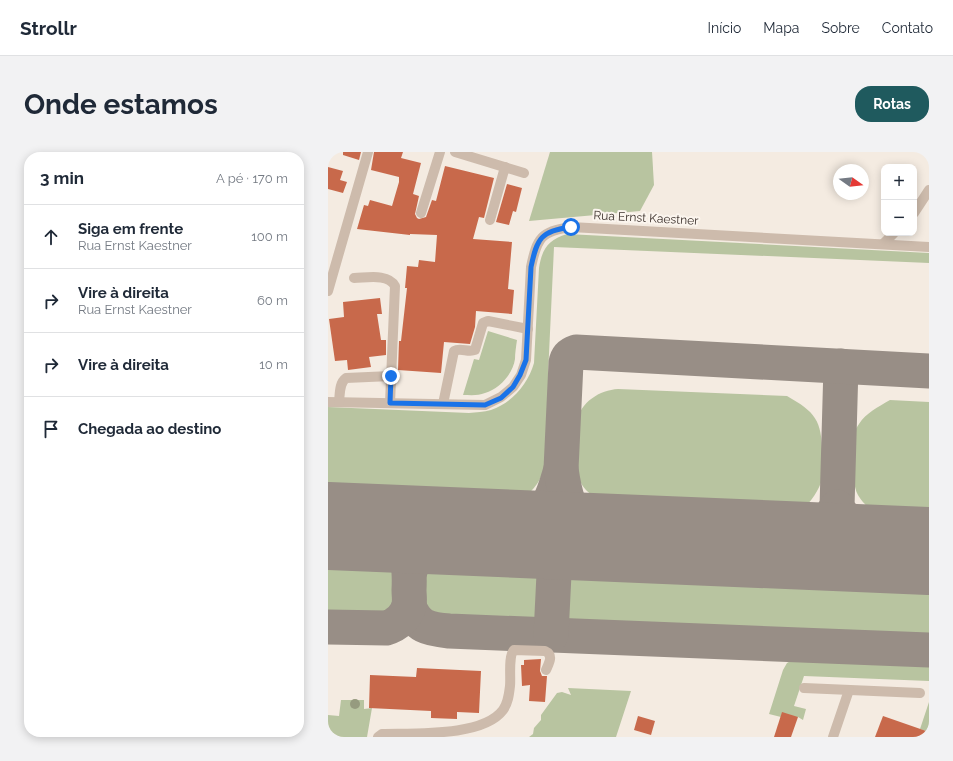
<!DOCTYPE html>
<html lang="pt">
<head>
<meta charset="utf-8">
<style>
  :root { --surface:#fff; --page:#f2f2f3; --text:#1f2937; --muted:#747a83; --line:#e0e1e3; --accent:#1f5a5e }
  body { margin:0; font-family:Raleway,sans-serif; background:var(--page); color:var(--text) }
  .controls { position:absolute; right:12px; top:12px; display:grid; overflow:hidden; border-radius:8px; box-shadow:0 2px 10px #0003 }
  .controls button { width:36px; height:36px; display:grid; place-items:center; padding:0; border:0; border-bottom:1px solid var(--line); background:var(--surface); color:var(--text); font:20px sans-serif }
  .compass { position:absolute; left:505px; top:12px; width:36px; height:36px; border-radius:50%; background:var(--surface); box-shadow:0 2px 10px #0003; rotate:105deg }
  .stop { position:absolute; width:12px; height:12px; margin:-9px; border:3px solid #1a73e8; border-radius:50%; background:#fff }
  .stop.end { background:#1a73e8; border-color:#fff; box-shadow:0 1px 4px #0008 }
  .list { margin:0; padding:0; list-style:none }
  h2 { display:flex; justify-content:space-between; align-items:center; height:52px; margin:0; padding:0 16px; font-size:17px }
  h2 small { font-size:13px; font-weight:400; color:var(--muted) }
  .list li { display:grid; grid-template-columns:26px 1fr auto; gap:12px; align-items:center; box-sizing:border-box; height:64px; padding:0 16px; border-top:1px solid var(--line) }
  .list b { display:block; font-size:15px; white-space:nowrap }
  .list p { margin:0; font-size:13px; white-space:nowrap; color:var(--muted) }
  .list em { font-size:13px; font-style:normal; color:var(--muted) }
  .icon { flex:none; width:22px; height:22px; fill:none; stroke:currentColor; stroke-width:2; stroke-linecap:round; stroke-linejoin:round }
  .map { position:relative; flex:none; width:601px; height:585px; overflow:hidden; border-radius:16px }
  header { display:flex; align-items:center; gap:24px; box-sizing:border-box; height:56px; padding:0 20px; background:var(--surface); border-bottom:1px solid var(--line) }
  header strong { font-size:19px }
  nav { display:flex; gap:22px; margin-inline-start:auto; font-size:14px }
  .intro { display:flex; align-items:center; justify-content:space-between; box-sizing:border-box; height:96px; padding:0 24px }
  h1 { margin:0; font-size:28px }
  .button { padding:10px 18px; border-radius:16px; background:var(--accent); color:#fff; font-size:14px; font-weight:700 }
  main { display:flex; gap:24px; padding:0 24px }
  aside { flex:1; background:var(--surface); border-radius:16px; box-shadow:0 2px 10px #0003 }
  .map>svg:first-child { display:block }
  .green { fill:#b8c4a0 }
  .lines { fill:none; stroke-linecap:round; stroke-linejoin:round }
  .taxiway { stroke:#988e86; stroke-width:35 }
  .runway { stroke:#988e86; stroke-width:88 }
  .building { fill:#c8694b }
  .minor { stroke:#cdbbac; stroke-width:10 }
  .tree { fill:#969b7f }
  .route { stroke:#1a73e8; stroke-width:5 }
  .labels { text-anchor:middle; stroke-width:4; stroke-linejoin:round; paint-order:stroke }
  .street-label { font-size:12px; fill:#3b302b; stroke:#fbf5ee }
</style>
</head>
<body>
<header>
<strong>Strollr</strong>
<nav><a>Início</a><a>Mapa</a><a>Sobre</a><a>Contato</a></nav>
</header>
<div class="intro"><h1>Onde estamos</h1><a class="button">Rotas</a></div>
<main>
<aside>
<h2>3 min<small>A pé · 170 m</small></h2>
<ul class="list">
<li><svg class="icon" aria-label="ahead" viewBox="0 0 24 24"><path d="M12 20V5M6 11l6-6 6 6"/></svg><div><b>Siga em frente</b><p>Rua Ernst Kaestner</p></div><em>100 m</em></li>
<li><svg class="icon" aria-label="right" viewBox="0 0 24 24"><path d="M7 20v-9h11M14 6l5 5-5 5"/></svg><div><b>Vire à direita</b><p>Rua Ernst Kaestner</p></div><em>60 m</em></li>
<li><svg class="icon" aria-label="right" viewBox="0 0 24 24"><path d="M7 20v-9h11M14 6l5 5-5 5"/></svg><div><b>Vire à direita</b></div><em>10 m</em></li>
<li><svg class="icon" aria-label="arrive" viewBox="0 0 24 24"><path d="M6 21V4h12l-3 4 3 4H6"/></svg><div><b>Chegada ao destino</b></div></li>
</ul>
</aside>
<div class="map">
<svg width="601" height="585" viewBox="0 0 601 585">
  <rect width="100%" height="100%" fill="#f4ebe1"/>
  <g class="green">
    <path d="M222,0H324L326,33L312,59L201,69Z"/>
    <path d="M239,82L601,101V111L226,95L220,223L222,221L218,313C208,340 200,345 173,352L0,344V255L141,261C148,260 156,260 163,258C184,251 200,232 206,211L211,116C214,97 220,88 239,82Z"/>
    <path d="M160,179L189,188C188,195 187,201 187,207C185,222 171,237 157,241C150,244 142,243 135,243L146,207L151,208Z"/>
    <path d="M290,237L459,244C487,260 494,268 494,301C494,310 496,320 494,328C491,337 483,351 475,356C454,369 401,362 376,361C348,360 319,358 291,357C278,350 260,345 253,331C247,322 248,308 249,298C249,289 248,279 249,270C252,250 272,238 290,237Z"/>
    <path d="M562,248L601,250V371C591,370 570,372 561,369C550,365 534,352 529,341C525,331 522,300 524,289C525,283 527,277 531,272C538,261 550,255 562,248Z"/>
    <path d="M0,403L56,404C67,414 68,420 67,434C67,440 68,447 66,453C58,473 18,466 0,465Z"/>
    <path d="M105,408L205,411C209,413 212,415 214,419C220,431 216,470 200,472L115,470C108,468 100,465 96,458C93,453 92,425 94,420C96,415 101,410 105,408Z"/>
    <path d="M243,413L601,427V489L243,475L241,473L235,454L236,427L237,420Z"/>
    <path d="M473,503L601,508V529L476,524L466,554L478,557L475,568L470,565H453L441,562L455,518L459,511Z"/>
    <path d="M240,536L303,539L288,585H191H201L205,582L206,576L213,568V563L229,541L234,540L243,543Z"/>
    <path d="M13,548H36V557L44,556L39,585H0V563L11,564Z"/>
    <path d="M601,550V585H596L598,579L592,577Z"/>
  </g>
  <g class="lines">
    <g class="taxiway">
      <path d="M513,214L509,355C521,376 534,387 556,397"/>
      <path d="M179,381C218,364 222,357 233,317"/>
      <path d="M284,385C276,383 268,382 261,378C241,366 236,338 233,317L238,211C239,205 242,202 248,200L601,219"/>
      <path d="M454,393C478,388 496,375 509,355"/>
      <path d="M82,419C92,389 95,380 130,378"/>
      <path d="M81,454C89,475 100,477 121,479L601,498"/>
      <path d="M0,475L58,476C69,473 79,464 81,453C82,448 81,443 81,438C82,418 81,398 65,384C58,377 48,376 39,374"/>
      <path d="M223,483L226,422C233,387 254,386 284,385"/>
    </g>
    <path class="runway" d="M0,374L601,399"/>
  </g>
  <g class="building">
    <path d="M15,0H33L31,8L15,3Z"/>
    <path d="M46,0H75L73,6L93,11L85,42L91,44L87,62L89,66L91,67L98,65L104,48L108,49L117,14L166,26L156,66L151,65L145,87L184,90L180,137L186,138L184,162L148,159L147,175L142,192L116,190L113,221L70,218L71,189H73L79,136H77L79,114L90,115L91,108L107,110L109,83L82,82V83L29,77L36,53L40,54L42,48L64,54L71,30V25L43,18Z"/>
    <path d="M0,15L15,19L12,28L19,30L15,41L0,37Z"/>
    <path d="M179,32L194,36L188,60L185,59L181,73L168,70Z"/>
    <path d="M52,146L54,162H49L53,188H58V203L41,205L43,215L20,218L19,208L7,209L1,167L16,165L15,150Z"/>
    <path d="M213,507L212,519L214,524H219L217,550L201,549L202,533L194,534L193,513H196V508Z"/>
    <path d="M89,516L153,519L151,561L129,560V567L103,566V559L41,556L42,523L88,525Z"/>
    <path d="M454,560L470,565L463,585H446Z"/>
    <path d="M310,564L327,569L323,583L306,578Z"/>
    <path d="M555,564L601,580V585H547Z"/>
  </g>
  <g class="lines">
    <g class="minor">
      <path d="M127,0L196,21"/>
      <path d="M93,61L112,0"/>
      <path d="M586,61L601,38"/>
      <path d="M162,68L177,15"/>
      <path d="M555,92L566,81"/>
      <path d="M26,126C38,126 60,121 67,134L62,251"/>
      <path d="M0,139L40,0"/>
      <path d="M0,250L157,253L173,245L185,235L193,223L198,208L203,115C209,86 213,79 243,75L601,95"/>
      <path d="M11,250C12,242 11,231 18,226L63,224"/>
      <path d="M115,252L126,199C133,195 140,201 147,198L155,171L160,169L200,177"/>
      <path d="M476,536L592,541"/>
      <path d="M50,585L54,582C86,581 155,585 175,558C180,551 181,543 182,534C183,526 180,504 186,498L217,499C226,503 221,511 218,518"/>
      <path d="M505,585L521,538"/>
    </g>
  </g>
  <circle class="tree" cx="27" cy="552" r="5"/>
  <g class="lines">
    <path class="route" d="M63,224L62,251L157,253L173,246L185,235L192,223L198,208L203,115C209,86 213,79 243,75"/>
  </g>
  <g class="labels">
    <g class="street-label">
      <text transform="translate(318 66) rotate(3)" y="4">Rua Ernst Kaestner</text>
    </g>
  </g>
</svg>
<div class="controls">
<button>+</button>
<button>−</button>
</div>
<svg class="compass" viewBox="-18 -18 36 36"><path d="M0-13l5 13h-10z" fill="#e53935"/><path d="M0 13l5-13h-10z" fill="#747a83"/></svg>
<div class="stop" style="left:243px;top:75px"></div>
<div class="stop end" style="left:63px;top:224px"></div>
</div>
</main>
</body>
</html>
